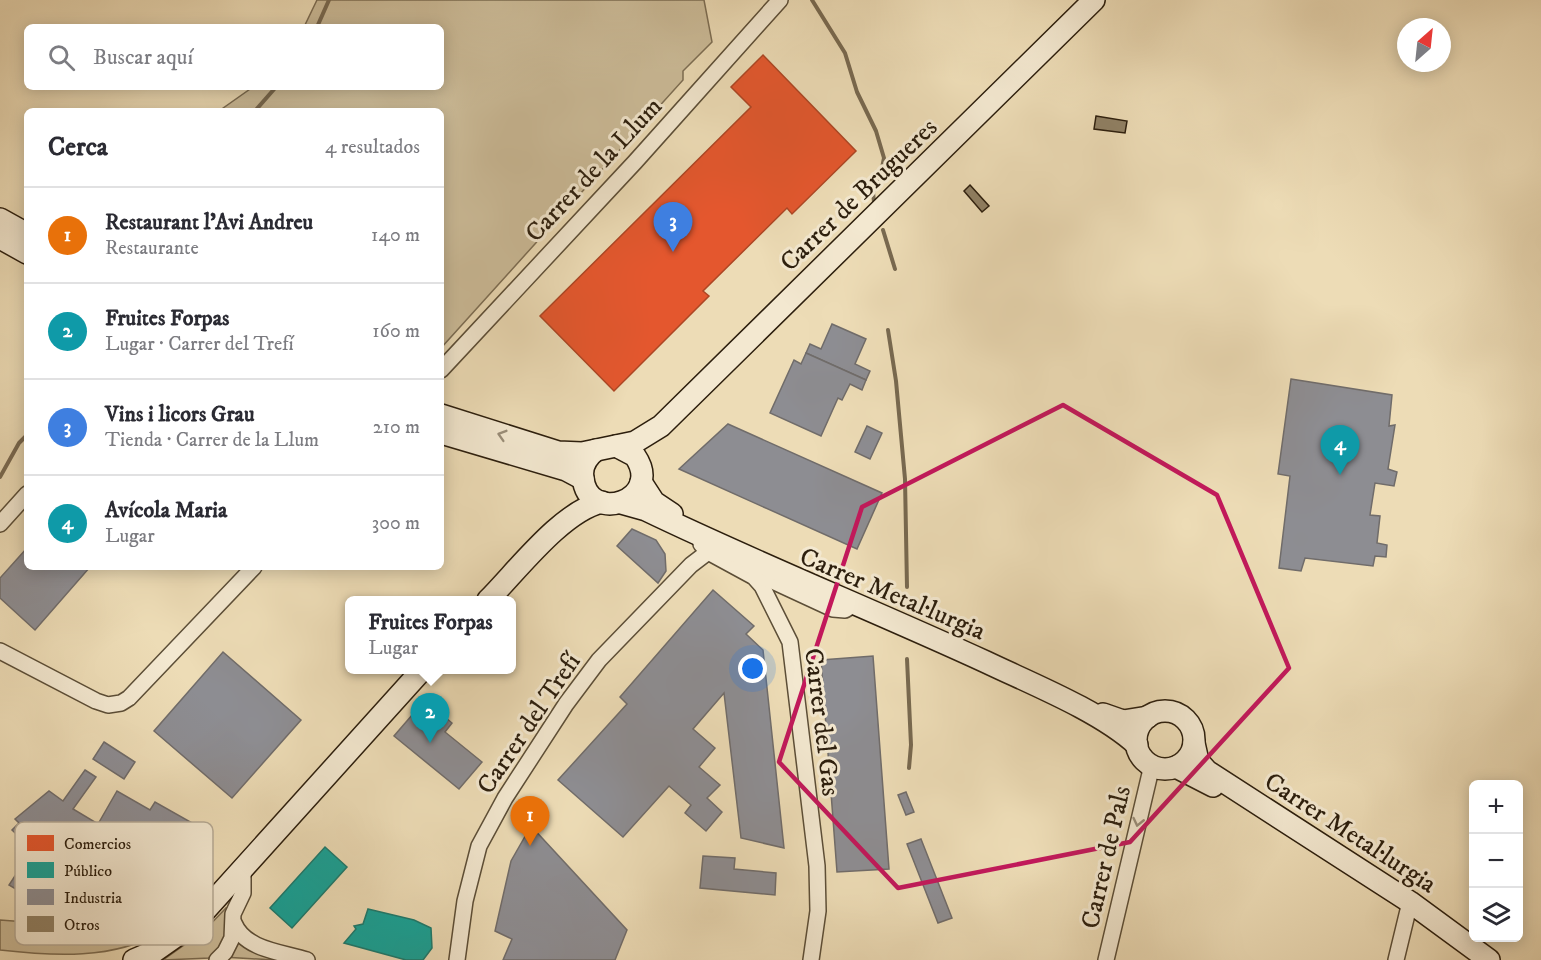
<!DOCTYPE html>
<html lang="es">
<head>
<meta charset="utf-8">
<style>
  :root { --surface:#fff; --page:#f2f2f3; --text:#2b2b33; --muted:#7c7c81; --line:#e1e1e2; --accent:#0b8043 }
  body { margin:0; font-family:"IM FELL DW Pica",serif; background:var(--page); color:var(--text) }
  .controls { position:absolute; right:18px; bottom:18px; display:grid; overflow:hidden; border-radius:9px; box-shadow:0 3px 15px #0003 }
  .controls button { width:54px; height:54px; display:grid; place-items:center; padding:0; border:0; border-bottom:2px solid var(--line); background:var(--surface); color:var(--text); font:30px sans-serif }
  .compass { position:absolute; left:1397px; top:18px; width:54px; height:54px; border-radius:50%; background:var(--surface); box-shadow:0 3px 15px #0003; rotate:27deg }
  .you { position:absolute; left:753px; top:669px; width:21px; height:21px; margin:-15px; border:4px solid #fff; border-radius:50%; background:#1a73e8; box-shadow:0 0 0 9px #1a73e833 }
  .badge { display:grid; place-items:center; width:39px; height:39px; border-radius:50%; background:var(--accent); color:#fff; font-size:20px; font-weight:700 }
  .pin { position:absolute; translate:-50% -50px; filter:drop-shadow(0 2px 3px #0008) }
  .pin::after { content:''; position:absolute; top:32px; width:21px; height:18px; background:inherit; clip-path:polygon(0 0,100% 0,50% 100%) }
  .popup { position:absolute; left:345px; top:596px; width:171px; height:78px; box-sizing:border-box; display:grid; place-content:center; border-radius:9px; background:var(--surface); filter:drop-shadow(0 2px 4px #0005); font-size:20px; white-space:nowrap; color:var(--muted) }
  .popup b { font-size:22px; color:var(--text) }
  .popup::after { content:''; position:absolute; left:50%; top:100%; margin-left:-12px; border:12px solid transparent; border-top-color:var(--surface) }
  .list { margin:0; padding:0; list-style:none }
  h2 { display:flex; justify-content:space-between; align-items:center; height:78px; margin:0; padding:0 24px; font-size:26px }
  h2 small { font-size:20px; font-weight:400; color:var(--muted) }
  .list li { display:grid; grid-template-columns:39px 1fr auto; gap:18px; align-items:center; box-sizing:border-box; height:96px; padding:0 24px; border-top:2px solid var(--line) }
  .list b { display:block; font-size:22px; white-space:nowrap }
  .list p { margin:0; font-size:20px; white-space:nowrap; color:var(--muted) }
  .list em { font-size:20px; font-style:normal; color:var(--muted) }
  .icon { flex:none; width:33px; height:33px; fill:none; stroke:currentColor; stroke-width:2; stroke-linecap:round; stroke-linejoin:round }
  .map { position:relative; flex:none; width:1541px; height:960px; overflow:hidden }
  .search { position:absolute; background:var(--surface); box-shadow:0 3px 15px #0003; left:24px; top:24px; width:420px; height:66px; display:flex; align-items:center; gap:15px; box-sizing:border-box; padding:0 21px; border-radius:9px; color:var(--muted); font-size:22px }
  .panel { position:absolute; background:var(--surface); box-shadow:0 3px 15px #0003; left:24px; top:108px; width:420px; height:462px; border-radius:9px }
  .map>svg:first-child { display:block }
  .green { fill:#ccbc99; stroke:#7c6d53; stroke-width:1.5 }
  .shops { fill:#e4572e; stroke:#ad4624; stroke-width:1.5 }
  .public { fill:#17a398; stroke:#1d7b6e; stroke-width:1.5 }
  .industry { fill:#8d8d92; stroke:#706c6a; stroke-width:1.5 }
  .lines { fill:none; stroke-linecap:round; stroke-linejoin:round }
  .stream { stroke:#786950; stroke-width:4 }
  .building { fill:#908165; stroke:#2c1e0d; stroke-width:1.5 }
  .street-casing { stroke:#5c4e37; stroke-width:18 }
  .secondary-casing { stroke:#2c1e0d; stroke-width:24 }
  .street { stroke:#f3e8d0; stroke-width:15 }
  .secondary { stroke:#f3e8d0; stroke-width:21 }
  .oneway { stroke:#998d78 }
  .marked { fill:none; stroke:#c2185b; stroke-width:4.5; stroke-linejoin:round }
  .labels { text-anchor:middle; stroke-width:6; stroke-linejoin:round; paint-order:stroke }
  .street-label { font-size:26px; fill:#2c1e0d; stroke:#f3e8d0 }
  .key { fill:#f3e8d0; stroke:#b7ab96; stroke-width:1.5 }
  .key-label { font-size:16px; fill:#2c1e0d }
</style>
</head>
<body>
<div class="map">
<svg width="1541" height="960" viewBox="0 0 1541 960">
  <rect width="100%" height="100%" fill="#eddcb6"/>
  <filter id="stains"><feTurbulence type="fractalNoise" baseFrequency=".00333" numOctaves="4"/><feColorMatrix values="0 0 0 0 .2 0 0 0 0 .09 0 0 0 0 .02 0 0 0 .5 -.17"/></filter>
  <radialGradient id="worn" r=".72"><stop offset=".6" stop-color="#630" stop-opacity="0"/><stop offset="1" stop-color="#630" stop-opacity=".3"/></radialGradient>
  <g class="green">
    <path d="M317,0H704L712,42L683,71V80L441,348V111H219L253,87H441V27H304Z"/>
    <path d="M226,908L230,910L229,937L210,958L163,960L204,931Z"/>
    <path d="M0,920L160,932C115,960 52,956 0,950Z"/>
    <path d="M235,940L279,957L275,960L223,957Z"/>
  </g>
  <path class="shops" d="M763,55L856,151L792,214L787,208L703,291L709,296L614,391L540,316L751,107L731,87Z"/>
  <g class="public">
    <path d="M325,847L347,867L292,928L270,908Z"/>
    <path d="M368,909L414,920L431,928L432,948L423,960H406L344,943L356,929L354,926L363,924Z"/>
  </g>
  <g class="industry">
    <path d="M832,324L866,339L855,364L870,371L866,380L806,353L810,344L821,349Z"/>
    <path d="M806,353L866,380L862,390L850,384L842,400L838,398L821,436L770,413L794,360L801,364Z"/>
    <path d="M1291,379L1392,395L1389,426L1395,425L1388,469L1397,472L1394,486L1375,483L1370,515L1380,516L1377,543L1387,545L1386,557L1375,556L1373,566L1305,558L1301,571L1279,568L1290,476L1278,474Z"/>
    <path d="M728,424L882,493L857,549L679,469Z"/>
    <path d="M867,426L882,433L870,459L855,452Z"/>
    <path d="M632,529L656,540L665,554L666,571L658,583L617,546Z"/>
    <path d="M27,548V567H90L35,630L0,598V578Z"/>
    <path d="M713,590L754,626L746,634L763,650L784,848L741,838L724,693L693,729L715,748L699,767L720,785L707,798L722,812L706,831L685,813L691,805L669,786L623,837L558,780L627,704L620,697Z"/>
    <path d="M223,652L301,720L232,798L154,731Z"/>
    <path d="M873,656L889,869L837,872L821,660Z"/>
    <path d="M425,700L452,723L445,732L482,762L459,789L394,736Z"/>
    <path d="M104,742L135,762L124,779L93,759Z"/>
    <path d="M85,770L96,777L73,809L98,824L117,791L150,810L155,802L194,824L153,897L144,892L136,906L109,891L112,886L72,864L80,847L48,830L30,847L12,830L19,823L15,819L49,791L63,801Z"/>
    <path d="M906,792L914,812L906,815L898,795Z"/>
    <path d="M531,826L627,930L615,960H503L512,939L495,931L511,861Z"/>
    <path d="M921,839L952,918L938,923L907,844Z"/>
    <path d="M703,856L735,858L734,869L776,873L775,895L700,888Z"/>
    <path d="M26,859L52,875L36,901L9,885Z"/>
  </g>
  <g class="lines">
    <g class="stream">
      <path d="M812,0L845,53L857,92L876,131L884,158L880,178L873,192L874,202"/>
      <path d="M317,27L329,0"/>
      <path d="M255,111L276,87"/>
      <path d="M883,230L895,269"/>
      <path d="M888,330L896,381L905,479L907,587"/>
      <path d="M0,477L19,443L27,435"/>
      <path d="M907,659L911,745L909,768"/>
    </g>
  </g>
  <g class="building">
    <path d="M1096,116L1127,121L1125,133L1094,129Z"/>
    <path d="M970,185L989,206L982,212L964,191Z"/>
  </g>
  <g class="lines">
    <g class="street-casing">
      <g id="street">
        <path d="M441,370L635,162L780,0"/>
        <path d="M0,524L27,494"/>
        <path d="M701,544L708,552L754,577L762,586L790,642L817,866L818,911L811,960"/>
        <path d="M754,577L766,578L833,609L845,610L853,605"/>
        <path d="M0,651L96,701L108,705L121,703L129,698L254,567"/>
        <path d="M234,923C245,950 282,952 307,960"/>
        <path d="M217,960L225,952L232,938L233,914L243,893V871"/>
        <path d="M457,960L465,901L479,846L505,798L566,704L599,660L691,565L708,552"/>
        <path d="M1106,960L1152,765"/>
        <path d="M1396,960L1410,902"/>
      </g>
    </g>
    <g class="secondary-casing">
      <g id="secondary">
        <path d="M0,219L27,234"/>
        <path d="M0,238L27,253"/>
        <path d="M441,415L558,452L582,453L635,442L661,426L1094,0"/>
        <path d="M441,433L566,470L583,479"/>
        <path d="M596,450C587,457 581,467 583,478C588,526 665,500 635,456L616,446"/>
        <path d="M641,482L654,502L672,514"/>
        <path d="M621,503L646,510C758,564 873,610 986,662C1032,684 1100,711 1137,745"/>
        <path d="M488,600C517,571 562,511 602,502"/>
        <circle cx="1165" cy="740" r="29"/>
        <path d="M1103,714L1123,721L1148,717"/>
        <path d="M1194,743L1198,761L1207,771L1410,902L1489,960"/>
        <path d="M1176,767L1213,786"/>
        <path d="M134,960L155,951L192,925L422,670"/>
      </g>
    </g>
    <use href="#street" class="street"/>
    <use href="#secondary" class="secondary"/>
  </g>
  <defs><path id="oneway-chevron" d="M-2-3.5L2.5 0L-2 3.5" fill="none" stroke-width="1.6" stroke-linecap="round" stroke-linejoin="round" transform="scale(1.5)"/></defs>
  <g class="oneway">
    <use href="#oneway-chevron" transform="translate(502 435) rotate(-163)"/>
    <use href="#oneway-chevron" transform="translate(1138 822) rotate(103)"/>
  </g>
  <path class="marked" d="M1063,405L1217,495L1289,668L1130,842L898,888L779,762L862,507Z"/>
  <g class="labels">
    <g class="street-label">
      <text transform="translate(593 169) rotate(-47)" y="9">Carrer de la Llum</text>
      <text transform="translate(858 194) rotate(-44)" y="9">Carrer de Brugueres</text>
      <text transform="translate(893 593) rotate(23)" y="9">Carrer Metal·lurgia</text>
      <text transform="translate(823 722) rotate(83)" y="9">Carrer del Gas</text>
      <text transform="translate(528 723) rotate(-56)" y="9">Carrer del Trefí</text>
      <text transform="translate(1351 832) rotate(33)" y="9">Carrer Metal·lurgia</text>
      <text transform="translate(1105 857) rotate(-77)" y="9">Carrer de Pals</text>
    </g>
  </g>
  <rect x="15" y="822" width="198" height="123" rx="9" class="key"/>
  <rect x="27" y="835" width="27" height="16" fill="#e4572e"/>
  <rect x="27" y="862" width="27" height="16" fill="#17a398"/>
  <rect x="27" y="889" width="27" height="16" fill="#8d8d92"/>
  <rect x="27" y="916" width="27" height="16" fill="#908165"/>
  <g class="key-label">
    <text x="64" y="849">Comercios</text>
    <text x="64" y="876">Público</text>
    <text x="64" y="903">Industria</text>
    <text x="64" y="930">Otros</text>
  </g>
  <rect width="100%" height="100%" filter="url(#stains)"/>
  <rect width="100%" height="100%" fill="url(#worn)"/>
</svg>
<div class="controls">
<button>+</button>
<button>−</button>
<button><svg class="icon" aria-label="layers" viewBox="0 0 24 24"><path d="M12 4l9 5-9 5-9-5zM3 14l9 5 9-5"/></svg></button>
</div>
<svg class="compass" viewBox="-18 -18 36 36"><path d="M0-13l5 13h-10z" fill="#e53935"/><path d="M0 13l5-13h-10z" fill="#7c7c81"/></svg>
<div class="you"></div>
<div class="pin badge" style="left:530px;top:846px;background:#e8710a">1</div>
<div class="pin badge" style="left:430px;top:743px;background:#0f9aa8">2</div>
<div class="popup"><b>Fruites Forpas</b>Lugar</div>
<div class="pin badge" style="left:673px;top:252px;background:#3f7fe0">3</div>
<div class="pin badge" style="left:1340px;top:475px;background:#0f9aa8">4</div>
<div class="search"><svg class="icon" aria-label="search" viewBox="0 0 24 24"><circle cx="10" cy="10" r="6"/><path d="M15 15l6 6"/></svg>Buscar aquí</div>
<section class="panel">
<h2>Cerca<small>4 resultados</small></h2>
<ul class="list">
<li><span class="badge" style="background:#e8710a">1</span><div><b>Restaurant l'Avi Andreu</b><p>Restaurante</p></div><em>140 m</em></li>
<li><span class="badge" style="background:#0f9aa8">2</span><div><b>Fruites Forpas</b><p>Lugar · Carrer del Trefí</p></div><em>160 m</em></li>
<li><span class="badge" style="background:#3f7fe0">3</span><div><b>Vins i licors Grau</b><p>Tienda · Carrer de la Llum</p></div><em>210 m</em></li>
<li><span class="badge" style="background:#0f9aa8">4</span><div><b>Avícola Maria</b><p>Lugar</p></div><em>300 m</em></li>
</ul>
</section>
</div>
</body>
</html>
